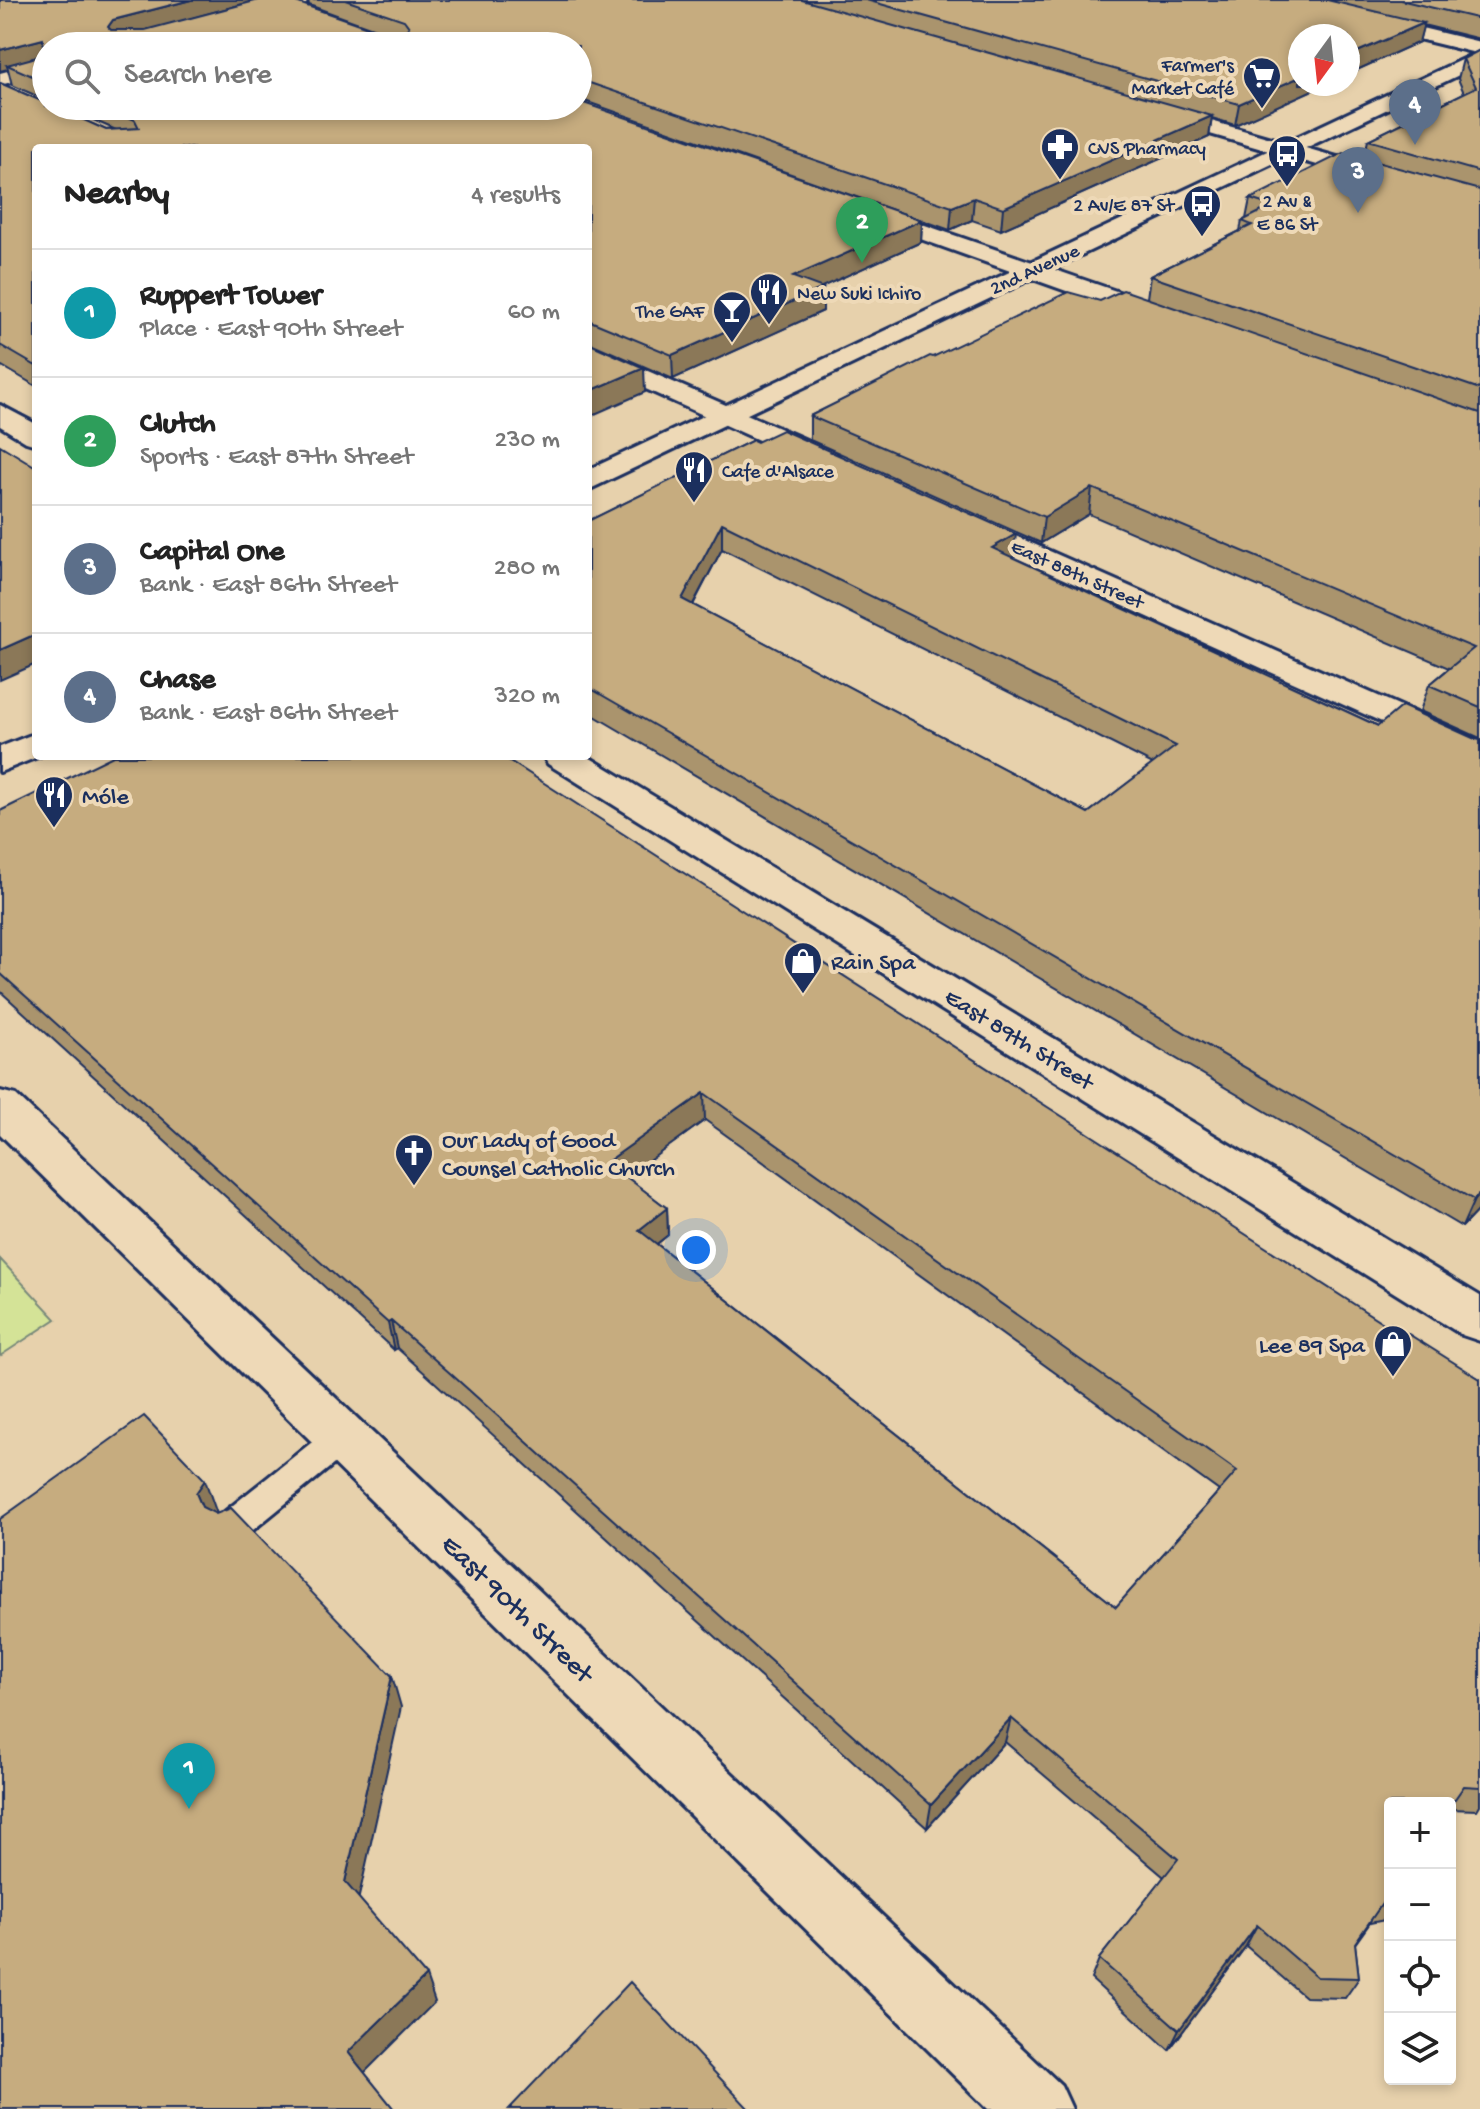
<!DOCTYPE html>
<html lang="en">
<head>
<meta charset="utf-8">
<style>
  :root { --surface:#fff; --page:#f2f2f2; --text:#222; --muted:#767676; --line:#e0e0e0; --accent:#1b2f5e }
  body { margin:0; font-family:"Gochi Hand",sans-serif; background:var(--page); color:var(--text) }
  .controls { position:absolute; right:24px; bottom:24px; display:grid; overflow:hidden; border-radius:8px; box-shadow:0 4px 12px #0003 }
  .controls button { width:72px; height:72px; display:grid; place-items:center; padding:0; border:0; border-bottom:2px solid var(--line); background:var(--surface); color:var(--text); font:40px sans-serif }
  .compass { position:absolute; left:1288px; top:24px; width:72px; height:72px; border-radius:50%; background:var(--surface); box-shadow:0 4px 12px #0003; rotate:195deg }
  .you { position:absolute; left:696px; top:1250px; width:28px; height:28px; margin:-20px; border:6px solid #fff; border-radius:50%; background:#1a73e8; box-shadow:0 0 0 12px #1a73e833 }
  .badge { display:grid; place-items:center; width:52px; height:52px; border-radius:50%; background:var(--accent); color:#fff; font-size:26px; font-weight:700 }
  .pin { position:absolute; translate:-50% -66px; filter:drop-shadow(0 2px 4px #0008) }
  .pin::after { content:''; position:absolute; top:42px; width:28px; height:24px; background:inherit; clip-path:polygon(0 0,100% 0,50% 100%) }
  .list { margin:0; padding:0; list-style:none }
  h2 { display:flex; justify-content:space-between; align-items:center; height:104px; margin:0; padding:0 32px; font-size:34px }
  h2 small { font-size:26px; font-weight:400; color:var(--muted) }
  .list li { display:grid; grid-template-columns:52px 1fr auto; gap:24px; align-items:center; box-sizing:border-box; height:128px; padding:0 32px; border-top:2px solid var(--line) }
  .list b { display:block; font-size:30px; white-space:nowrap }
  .list p { margin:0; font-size:26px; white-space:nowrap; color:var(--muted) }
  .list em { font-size:26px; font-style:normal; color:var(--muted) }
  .icon { flex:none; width:44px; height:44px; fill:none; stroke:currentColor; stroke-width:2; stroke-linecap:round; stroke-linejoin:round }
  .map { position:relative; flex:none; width:1480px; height:2109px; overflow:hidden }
  .search { position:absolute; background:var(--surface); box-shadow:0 4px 12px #0003; left:32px; top:32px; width:560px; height:88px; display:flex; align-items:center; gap:20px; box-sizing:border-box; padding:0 28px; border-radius:44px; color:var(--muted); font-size:30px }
  .panel { position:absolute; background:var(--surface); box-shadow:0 4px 12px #0003; left:32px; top:144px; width:560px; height:616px; border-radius:8px }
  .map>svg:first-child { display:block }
  .green { fill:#d4e397; stroke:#78897a; stroke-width:2 }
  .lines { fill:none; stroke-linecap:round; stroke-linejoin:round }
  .service-casing { stroke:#1b2f5e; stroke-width:6 }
  .minor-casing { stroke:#1b2f5e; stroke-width:6 }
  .secondary-casing { stroke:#1b2f5e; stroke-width:6 }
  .primary-casing { stroke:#1b2f5e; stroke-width:6 }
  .service { fill:#eed9b7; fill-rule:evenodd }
  .minor { fill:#eed9b7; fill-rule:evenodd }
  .secondary { fill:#eed9b7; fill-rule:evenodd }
  .primary { fill:#eed9b7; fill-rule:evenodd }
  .wall { fill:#aa946d; stroke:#1b2f5e; stroke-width:2; fill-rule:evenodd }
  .shaded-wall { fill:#8b7859; stroke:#1b2f5e; stroke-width:2 }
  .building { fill:#c6ac7f; stroke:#1b2f5e; stroke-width:2; fill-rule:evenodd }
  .labels { text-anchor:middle; stroke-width:8; stroke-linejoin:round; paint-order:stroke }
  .far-poi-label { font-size:20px; fill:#1b2f5e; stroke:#eed9b7; text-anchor:end }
  .far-street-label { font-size:20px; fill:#1b2f5e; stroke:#eed9b7 }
  .poi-label { font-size:24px; fill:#1b2f5e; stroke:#eed9b7; text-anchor:start }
  .street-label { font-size:24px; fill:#1b2f5e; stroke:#eed9b7 }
  .near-street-label { font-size:28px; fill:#1b2f5e; stroke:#eed9b7 }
</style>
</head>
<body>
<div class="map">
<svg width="1480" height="2109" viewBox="0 0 1480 2109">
  <rect width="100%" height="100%" fill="#e7d1ac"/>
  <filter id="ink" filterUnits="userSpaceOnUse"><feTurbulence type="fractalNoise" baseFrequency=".0125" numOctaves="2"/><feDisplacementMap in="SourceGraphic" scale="16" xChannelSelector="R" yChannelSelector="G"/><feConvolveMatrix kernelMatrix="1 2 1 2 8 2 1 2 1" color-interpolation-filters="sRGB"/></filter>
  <g filter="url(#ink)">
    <path class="green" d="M0,1259L56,1319L0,1356Z"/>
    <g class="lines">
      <g class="service-casing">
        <path id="service" d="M343,1423L355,1427L360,1437L355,1447L242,1539L230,1544L218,1539L212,1528L218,1517L331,1427Z"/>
      </g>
      <g class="minor-casing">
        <g id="minor">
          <path d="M1273,0H1305L1480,42V54L1275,4Z"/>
          <path d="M864,204L1174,311L1178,317L1174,323H1156L856,216L852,211L856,206Z"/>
          <path d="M588,345L836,453L840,459L836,465L825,468L814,465L588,363Z"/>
          <path d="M0,405L36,424V445L26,442L0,426Z"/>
          <path d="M961,512L1480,741V766L950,528L945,521L950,514Z"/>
          <path d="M543,756H587L1480,1296V1341L1462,1335L548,764Z"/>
          <path d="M0,1091L16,1095L1061,2085L1072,2109H988L0,1134Z"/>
        </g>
      </g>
      <g class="secondary-casing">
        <path id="secondary" d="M1152,104L1480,198V212L1144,115L1141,110Z"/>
      </g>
      <g class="primary-casing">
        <g id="primary">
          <path d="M277,0H308L306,4L148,46H115L118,42Z"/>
          <path d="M1480,51V65L588,490V470Z"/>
          <path d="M46,61V73L0,85V73Z"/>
          <path d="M36,733V756H40L0,772V747Z"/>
        </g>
      </g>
      <use href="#service" class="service"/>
      <use href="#minor" class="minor"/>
      <use href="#secondary" class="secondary"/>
      <use href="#primary" class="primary"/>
    </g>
    <g class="wall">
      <path d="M0,0L378,30L309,5L308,0H1480V39L1423,25L1419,42L1235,125L1212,118L1209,137L1001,230L972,220L950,230L579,99L578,100V46H46V100L12,85L8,69L0,71Z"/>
      <path d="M1480,50V738L1420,711L1429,685L1449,668L1089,514L1041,543L810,440V416L933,357L1100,301L1147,298L1150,276L1240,231L1242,221L1246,219L1250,199L1364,159L1368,140L1464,93L1458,79L1463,59Z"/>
      <path d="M0,83L106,130L114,129L61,106H578L922,220L921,242L821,287L823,288V311L673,379L588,342V148H36V386L2,366L0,369Z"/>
      <path d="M753,440L1013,558L1378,726L1475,739L1480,1208L1462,1227L588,712V521ZM722,549L1153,764L1088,813L693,605Z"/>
      <path d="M0,811L1388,1326L1480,1379V1805L1477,1810L1450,1809V1803H1390V1919L1370,1923L1355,1944L1359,1978L1345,1998L1305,1997L1246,1946L1169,2050L1091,1979L1099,1959L1164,1877L1005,1742L927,1828L397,1348L394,1350L0,991ZM705,1120L1219,1491L1116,1607L657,1244L668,1235L667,1208L626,1177Z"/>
    </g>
    <g class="shaded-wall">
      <path d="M191,0H257L117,39L108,27L113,20Z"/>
      <path d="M1424,23L1419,42L1348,74V56Z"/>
      <path d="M43,39L46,59L7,65L8,69L0,71V50Z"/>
      <path d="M1300,77V84H1326L1235,125L1239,104Z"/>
      <path d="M1212,116L1209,137L1001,230L1003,208Z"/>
      <path d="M974,198L972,220L950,230L952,207Z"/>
      <path d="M922,220L921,242L793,300V277Z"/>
      <path d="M823,288V311L673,379L672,355Z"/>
      <path d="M644,368L645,392L588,417V392Z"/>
      <path d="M1092,488L1089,514L1041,543L1044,517Z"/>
      <path d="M722,523V549L682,625V599Z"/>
      <path d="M1016,534L1013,560L992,548Z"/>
      <path d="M36,634V664L0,680V650Z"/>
      <path d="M704,1093L705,1120L609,1190L607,1162Z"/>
      <path d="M1480,1193V1208L1462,1227L1474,1200Z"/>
      <path d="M667,1208L668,1235L640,1257L639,1230Z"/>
      <path d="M391,1321L397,1348L394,1350L388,1323Z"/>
      <path d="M205,1480L217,1514L209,1527L196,1493Z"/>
      <path d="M392,1676L401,1707L356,1910L345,1882Z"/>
      <path d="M1011,1718L1005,1742L927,1828L931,1805Z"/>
      <path d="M1257,1925L1246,1946L1169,2050L1179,2030Z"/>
      <path d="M426,1976L435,2002L360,2077L348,2052Z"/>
    </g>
    <g class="building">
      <path d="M0,0H191L113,20L108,27L111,30H145L259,0H290L376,30H406L409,27L404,20L345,0H802L1212,116L1003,208L974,198L952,207L578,79V46H46V82L7,65L44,55L43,39L0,50Z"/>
      <path d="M866,0H1327L1424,23L1348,56V36H1300V77L1239,104Z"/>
      <path d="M1400,0H1480V19Z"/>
      <path d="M1480,50V172L1368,140L1476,87L1463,59Z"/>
      <path d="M0,83L46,103V106H53L106,130L139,128L135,120L103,106H578V101L922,220L793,277L823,288L672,355L588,320V148H36V366L0,345Z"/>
      <path d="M1343,153L1480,190V389L1150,276L1252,225L1242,221L1272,206L1250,199Z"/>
      <path d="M1123,290L1480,413V707L1429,685L1474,648L1092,488L1044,517L810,416L930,356L933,357L1068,292L1100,301Z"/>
      <path d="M588,343L644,368L588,392Z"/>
      <path d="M782,430L1016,534L992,548L1378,726L1402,706L1475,739L1480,740V1193L1474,1200L588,687V521L753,440L757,442ZM722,523L1176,746L1088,813L682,599Z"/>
      <path d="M0,445L36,467V634L0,650Z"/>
      <path d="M113,756H502L1388,1326L1391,1323L1480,1379V1787L1464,1786L1450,1806V1803H1390V1900L1384,1901L1355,1943L1359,1978L1317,1977L1257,1925L1179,2030L1099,1959L1178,1859L1011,1718L931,1805L451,1374L391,1321L388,1323L0,973V811ZM704,1093L1237,1471L1116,1607L639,1230L667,1208L607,1162Z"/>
      <path d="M144,1416L205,1480L196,1493L202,1507L216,1514L231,1508L392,1676L345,1882L426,1976L348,2052L394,2109H0V1519Z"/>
      <path d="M630,1982L749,2109H509Z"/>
    </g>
  </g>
  <defs>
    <g id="supermarket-pin" transform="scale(2)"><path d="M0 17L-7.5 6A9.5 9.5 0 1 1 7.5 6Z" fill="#1b2f5e" stroke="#eed9b7"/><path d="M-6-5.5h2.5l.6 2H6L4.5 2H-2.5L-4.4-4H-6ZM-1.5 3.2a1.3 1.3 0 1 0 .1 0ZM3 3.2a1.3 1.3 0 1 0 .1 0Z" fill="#fff"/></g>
    <g id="pharmacy-pin" transform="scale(2)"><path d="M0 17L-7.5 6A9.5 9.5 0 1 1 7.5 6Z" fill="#1b2f5e" stroke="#eed9b7"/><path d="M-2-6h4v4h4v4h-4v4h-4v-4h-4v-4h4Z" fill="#fff"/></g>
    <g id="bus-pin" transform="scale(2)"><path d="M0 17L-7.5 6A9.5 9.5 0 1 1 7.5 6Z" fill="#1b2f5e" stroke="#eed9b7"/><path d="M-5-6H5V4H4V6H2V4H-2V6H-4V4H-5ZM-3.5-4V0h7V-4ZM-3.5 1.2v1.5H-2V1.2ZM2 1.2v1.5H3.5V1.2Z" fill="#fff"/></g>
    <g id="restaurant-pin" transform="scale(2)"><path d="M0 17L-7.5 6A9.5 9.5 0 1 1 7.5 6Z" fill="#1b2f5e" stroke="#eed9b7"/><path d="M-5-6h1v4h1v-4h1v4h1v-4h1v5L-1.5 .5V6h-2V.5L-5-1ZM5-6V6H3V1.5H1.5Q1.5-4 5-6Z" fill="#fff"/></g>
    <g id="bar-pin" transform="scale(2)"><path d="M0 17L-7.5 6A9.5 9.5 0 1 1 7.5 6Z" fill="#1b2f5e" stroke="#eed9b7"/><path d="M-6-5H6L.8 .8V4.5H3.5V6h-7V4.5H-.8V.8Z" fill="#fff"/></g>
    <g id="shop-pin" transform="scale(2)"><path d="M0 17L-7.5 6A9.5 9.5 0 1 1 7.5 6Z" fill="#1b2f5e" stroke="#eed9b7"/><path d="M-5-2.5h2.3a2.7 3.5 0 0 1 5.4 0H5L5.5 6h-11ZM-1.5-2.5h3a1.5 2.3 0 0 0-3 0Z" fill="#fff"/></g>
    <g id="church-pin" transform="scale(2)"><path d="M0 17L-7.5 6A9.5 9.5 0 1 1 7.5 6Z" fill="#1b2f5e" stroke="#eed9b7"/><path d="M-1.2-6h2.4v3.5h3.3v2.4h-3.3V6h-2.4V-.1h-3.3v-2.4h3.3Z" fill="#fff"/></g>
  </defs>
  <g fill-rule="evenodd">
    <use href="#supermarket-pin" x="1262" y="76"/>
    <use href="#pharmacy-pin" x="1060" y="147"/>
    <use href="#bus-pin" x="1287" y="154"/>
    <use href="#bus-pin" x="1202" y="204"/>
    <use href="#restaurant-pin" x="769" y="292"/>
    <use href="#bar-pin" x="732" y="310"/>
    <use href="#restaurant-pin" x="694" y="470"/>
    <use href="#restaurant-pin" x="54" y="795"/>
    <use href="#shop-pin" x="803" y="961"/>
    <use href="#church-pin" x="414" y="1153"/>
    <use href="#shop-pin" x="1393" y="1344"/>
  </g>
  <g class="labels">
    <g class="far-poi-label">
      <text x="1234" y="71">Farmer's<tspan x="1234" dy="23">Market Café</tspan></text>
      <text x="1088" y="154" text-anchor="start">CVS Pharmacy</text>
      <text x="1287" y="207" text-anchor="middle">2 Av &amp;<tspan x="1287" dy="23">E 86 St</tspan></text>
      <text x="1174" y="211">2 Av/E 87 St</text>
      <text x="797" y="299" text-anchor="start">New Suki Ichiro</text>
      <text x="704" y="317">The GAF</text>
      <text x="722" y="477" text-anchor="start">Cafe d'Alsace</text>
    </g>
    <g class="far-street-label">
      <text transform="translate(1034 268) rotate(-25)" y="7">2nd Avenue</text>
      <text transform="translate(1078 573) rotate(24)" y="7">East 88th Street</text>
    </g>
    <g class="poi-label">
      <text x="82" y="803">Móle</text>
      <text x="831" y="969">Rain Spa</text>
      <text x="442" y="1147">Our Lady of Good<tspan x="442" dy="28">Counsel Catholic Church</tspan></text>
      <text x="1365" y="1352" text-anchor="end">Lee 89 Spa</text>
    </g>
    <g class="street-label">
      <text transform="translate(1020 1038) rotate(32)" y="8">East 89th Street</text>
    </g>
    <g class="near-street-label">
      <text transform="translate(519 1607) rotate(44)" y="10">East 90th Street</text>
    </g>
  </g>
</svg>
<div class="controls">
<button>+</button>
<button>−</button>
<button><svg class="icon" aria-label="locate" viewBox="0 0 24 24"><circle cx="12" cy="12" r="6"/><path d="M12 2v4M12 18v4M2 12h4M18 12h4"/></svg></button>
<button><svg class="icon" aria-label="layers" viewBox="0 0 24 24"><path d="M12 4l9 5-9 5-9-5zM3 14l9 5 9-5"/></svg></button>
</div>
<svg class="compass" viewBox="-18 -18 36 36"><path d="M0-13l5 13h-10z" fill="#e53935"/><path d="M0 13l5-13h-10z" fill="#767676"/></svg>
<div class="you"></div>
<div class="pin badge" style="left:189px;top:1809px;background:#0f9aa8">1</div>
<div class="pin badge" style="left:862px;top:263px;background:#2e9e5b">2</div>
<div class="pin badge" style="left:1358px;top:213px;background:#5c6f8a">3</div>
<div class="pin badge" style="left:1415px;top:145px;background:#5c6f8a">4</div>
<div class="search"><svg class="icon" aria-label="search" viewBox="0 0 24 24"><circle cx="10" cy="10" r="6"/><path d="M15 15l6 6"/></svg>Search here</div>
<section class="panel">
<h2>Nearby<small>4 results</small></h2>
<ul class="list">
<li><span class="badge" style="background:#0f9aa8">1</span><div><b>Ruppert Tower</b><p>Place · East 90th Street</p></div><em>60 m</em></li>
<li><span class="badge" style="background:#2e9e5b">2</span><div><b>Clutch</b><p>Sports · East 87th Street</p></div><em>230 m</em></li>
<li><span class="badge" style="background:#5c6f8a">3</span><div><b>Capital One</b><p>Bank · East 86th Street</p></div><em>280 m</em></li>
<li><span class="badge" style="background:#5c6f8a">4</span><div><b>Chase</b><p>Bank · East 86th Street</p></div><em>320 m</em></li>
</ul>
</section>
</div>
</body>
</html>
